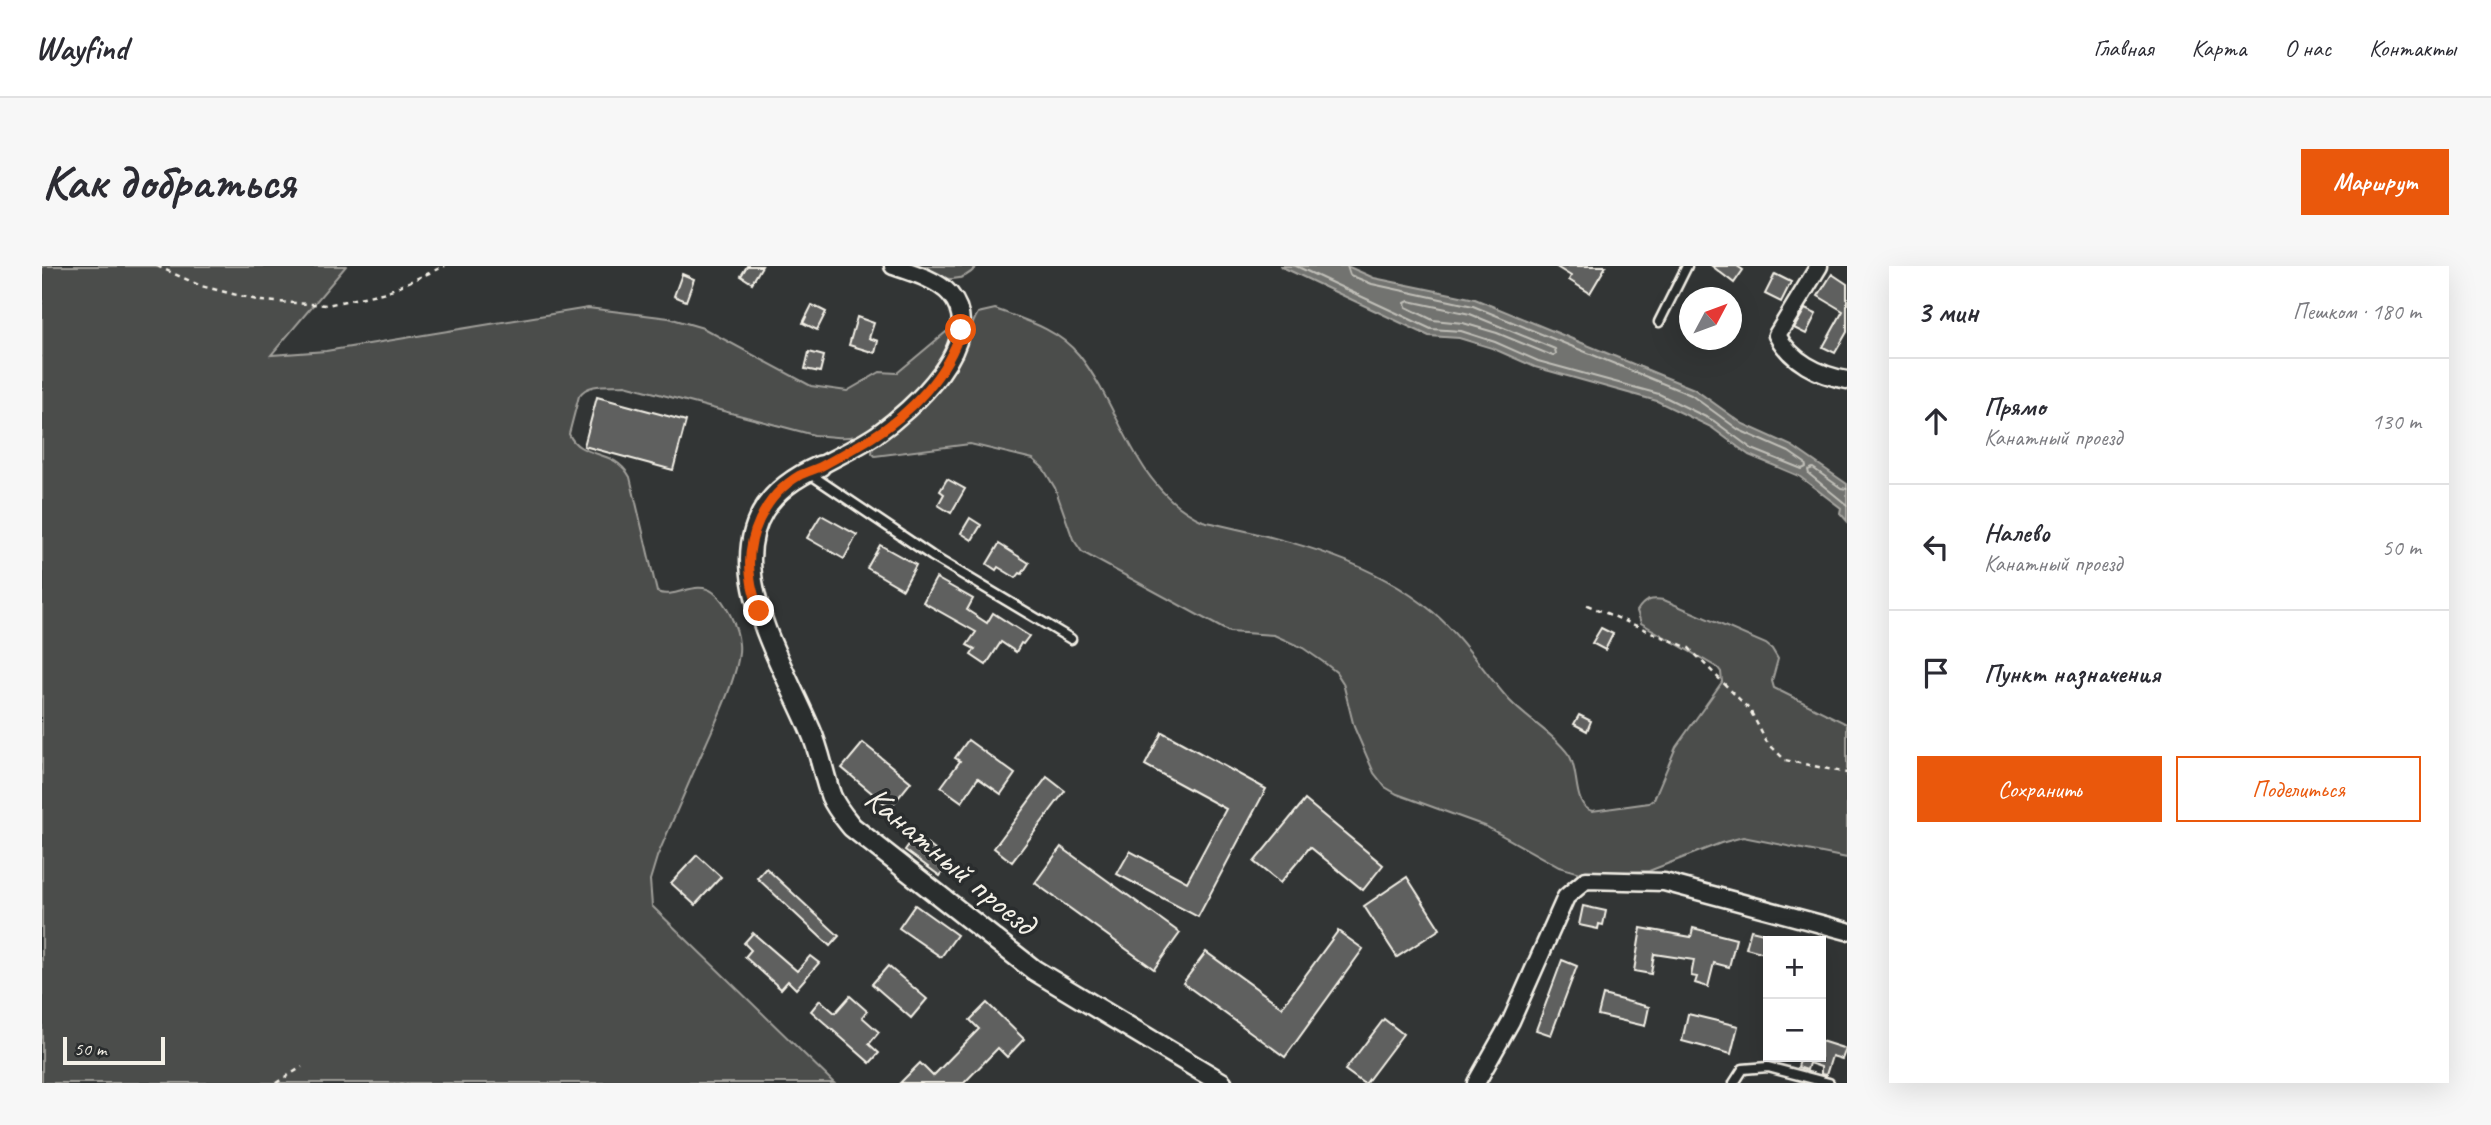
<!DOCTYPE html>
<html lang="ru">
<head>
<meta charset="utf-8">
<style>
  :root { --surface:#fff; --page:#f7f7f7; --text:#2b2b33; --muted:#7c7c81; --line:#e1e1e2; --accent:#ea580c }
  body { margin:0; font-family:Caveat,sans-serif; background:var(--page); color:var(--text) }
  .controls { position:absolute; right:21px; bottom:21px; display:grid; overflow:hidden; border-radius:0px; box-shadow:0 7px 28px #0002 }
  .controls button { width:63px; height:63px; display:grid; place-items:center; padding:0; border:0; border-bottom:2px solid var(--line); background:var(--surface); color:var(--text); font:35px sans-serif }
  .compass { position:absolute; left:1637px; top:21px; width:63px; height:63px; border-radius:50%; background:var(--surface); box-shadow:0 7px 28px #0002; rotate:49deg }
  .scale { position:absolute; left:21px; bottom:18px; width:102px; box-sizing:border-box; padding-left:7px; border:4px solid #f4f1e8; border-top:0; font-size:19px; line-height:24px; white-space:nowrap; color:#f4f1e8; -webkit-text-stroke:5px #2a2d2e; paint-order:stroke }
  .stop { position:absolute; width:21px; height:21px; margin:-16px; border:5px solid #ea580c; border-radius:50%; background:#fff }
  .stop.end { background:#ea580c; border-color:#fff; box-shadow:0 2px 7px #0008 }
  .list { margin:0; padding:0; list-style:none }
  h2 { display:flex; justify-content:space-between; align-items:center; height:91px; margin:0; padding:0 28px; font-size:30px }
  h2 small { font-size:23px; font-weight:400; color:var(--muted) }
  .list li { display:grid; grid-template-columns:46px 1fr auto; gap:21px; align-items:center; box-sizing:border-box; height:126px; padding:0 28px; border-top:2px solid var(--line) }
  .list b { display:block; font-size:26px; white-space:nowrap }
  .list p { margin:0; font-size:23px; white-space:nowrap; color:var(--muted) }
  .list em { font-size:23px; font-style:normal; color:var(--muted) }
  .actions { display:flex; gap:14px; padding:21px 28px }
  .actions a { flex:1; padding:16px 0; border:2px solid var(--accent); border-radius:0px; text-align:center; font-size:24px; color:var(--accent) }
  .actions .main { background:var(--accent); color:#fff }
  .icon { flex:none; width:38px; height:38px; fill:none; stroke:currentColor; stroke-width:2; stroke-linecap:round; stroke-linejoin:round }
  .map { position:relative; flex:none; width:1805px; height:817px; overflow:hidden; border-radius:0px }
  header { display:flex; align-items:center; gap:42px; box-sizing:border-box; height:98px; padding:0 35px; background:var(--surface); border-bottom:2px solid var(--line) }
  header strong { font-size:33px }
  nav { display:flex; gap:38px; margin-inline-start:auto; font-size:24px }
  .intro { display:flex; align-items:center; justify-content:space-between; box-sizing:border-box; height:168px; padding:0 42px }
  h1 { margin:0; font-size:49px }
  .button { padding:18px 32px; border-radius:0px; background:var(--accent); color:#fff; font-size:24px; font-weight:700 }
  main { display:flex; gap:42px; padding:0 42px }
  aside { flex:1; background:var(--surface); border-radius:0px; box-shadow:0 7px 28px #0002 }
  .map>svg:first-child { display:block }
  .green { fill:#4b4d4c; stroke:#a09f9a; stroke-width:2 }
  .water { fill:#727370; stroke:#a6a5a0; stroke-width:2 }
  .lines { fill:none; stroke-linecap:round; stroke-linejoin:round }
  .shore { stroke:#c0bfb8; stroke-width:2 }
  .building { fill:#5f605f; stroke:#f4f1e8; stroke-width:2 }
  .service-casing { stroke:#f4f1e8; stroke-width:13 }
  .minor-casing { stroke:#f4f1e8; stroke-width:21 }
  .tertiary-casing { stroke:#f4f1e8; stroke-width:24 }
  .path { stroke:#f4f1e8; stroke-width:2.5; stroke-dasharray:5 5; stroke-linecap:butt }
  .service { stroke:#2a2d2e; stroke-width:8 }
  .minor { stroke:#2a2d2e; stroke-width:16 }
  .tertiary { stroke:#2a2d2e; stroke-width:19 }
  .route { stroke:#ea580c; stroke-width:9 }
  .labels { text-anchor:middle; stroke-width:7; stroke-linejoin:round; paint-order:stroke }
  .street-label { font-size:35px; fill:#f4f1e8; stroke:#2a2d2e }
</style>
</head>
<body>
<header>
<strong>Wayfind</strong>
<nav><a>Главная</a><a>Карта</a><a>О нас</a><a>Контакты</a></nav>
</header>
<div class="intro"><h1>Как добраться</h1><a class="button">Маршрут</a></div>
<main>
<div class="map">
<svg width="1805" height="817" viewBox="0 0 1805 817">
  <rect width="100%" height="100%" fill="#323535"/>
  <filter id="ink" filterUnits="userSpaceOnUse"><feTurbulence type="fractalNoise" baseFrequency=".0143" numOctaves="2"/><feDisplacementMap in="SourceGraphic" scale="14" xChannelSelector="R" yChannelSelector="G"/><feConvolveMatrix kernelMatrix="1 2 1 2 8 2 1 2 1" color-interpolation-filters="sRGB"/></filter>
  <g filter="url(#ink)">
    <g class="green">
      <path d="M0,0H304L229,89L284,85L546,42L627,52L661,62L769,120L805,125L838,106L855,107L904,66L911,71C899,102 853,155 821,168C806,174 787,170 772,169L583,119C567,120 546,116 537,130L527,168C538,194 572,181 588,211L615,326C633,334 654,313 671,326C684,335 696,362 697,378C700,402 674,455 664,478C647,516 631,554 615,591L608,614L610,640L792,817H0Z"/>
      <path d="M876,0H935C917,22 896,12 876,0Z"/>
      <path d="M953,43C983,54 1016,63 1037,89C1080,143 1092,224 1161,255C1243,274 1324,290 1391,346C1421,372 1442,406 1468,435C1486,454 1512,468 1527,489C1538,505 1530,539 1550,545L1607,537L1612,533L1634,481L1680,416L1679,406L1676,402L1599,357L1595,345C1602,333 1610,332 1622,334L1724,378L1730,383L1736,393L1730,415L1732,422L1805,458V592L1701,571L1679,577L1607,605L1541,608L1517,601L1443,560L1355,528L1343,521L1332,507L1312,461L1301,417L1294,406L1284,398L1261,382L1232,369L1187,366L1040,286L1031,273L1013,222L1001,202L991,193L928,178L833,190L830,187L831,180C859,155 897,130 916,97C925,81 926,63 936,47Z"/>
    </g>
    <path class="water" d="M1238,0H1305L1332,12L1433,33L1652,123L1701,158L1750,180L1805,218V255L1798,247L1799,242L1757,210L1707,189L1669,161L1615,135L1493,101L1450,82L1417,72L1387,70Z"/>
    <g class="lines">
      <g class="shore">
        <path d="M1254,0L1389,63L1419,65L1453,76L1496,95L1617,128L1672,155L1710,183L1760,203L1764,201L1763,197L1747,186L1697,164L1649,129L1431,40L1330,18L1308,9L1305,0"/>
        <path d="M1367,35L1428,48L1513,83L1514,88L1511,90L1455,67L1421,57L1391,54L1364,41L1363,37Z"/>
        <path d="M1805,223L1799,222L1771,202L1766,204L1767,208L1805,239"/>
      </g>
    </g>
    <g class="building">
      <path d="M705,0H720L710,17L699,10Z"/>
      <path d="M1513,0H1564L1548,27L1527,14L1529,10Z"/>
      <path d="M1670,0H1695L1701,4L1692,17Z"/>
      <path d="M640,8L652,13L644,35L632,30Z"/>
      <path d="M1733,8L1749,16L1739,36L1723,28Z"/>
      <path d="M1790,8L1805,18V66L1793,87L1781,81L1801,45L1776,30Z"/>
      <path d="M770,39L784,46L775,64L761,57Z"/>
      <path d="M1763,43L1774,48L1764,68L1752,62Z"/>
      <path d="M815,51L832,57L827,72L836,75L833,87L807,79Z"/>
      <path d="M767,86L782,90L778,106L763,103Z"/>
      <path d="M555,131L644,155L631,204L542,180Z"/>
      <path d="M905,213L923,223L909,247L896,239L902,228L898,225Z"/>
      <path d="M779,249L815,269L802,293L765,272Z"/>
      <path d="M928,252L939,259L930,274L919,267Z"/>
      <path d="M957,278L987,297L980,308L978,307L974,312L956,301L954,304L945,298Z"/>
      <path d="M838,279L874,299L861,323L825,302Z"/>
      <path d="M894,312L931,333L925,344L945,357L951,347L987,370L981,378L979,377L974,386L959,376L944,399L929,389L933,383L925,379L934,366L881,336Z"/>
      <path d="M1559,362L1571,368L1563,384L1550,377Z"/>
      <path d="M1537,449L1549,455L1545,465L1532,458Z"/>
      <path d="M1120,466L1224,523L1156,651L1075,608L1088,585L1145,616L1184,543L1103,499Z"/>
      <path d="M926,474L973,508L959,528L936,512L920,536L899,521L918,495L913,492Z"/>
      <path d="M821,477L869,516L848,542L800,502Z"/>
      <path d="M1005,511L1023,525L970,596L952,582Z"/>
      <path d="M1263,534L1341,599L1321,624L1268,581L1238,617L1212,596Z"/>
      <path d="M874,569L908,596L898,610L863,584Z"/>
      <path d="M1019,581L1138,667L1112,703L993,617Z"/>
      <path d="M655,589L679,611L653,639L629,617Z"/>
      <path d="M724,602L797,670L788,680L715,612Z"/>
      <path d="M1365,611L1398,663L1355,691L1322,640Z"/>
      <path d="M873,639L915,669L899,691L857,662Z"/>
      <path d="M1541,640L1564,645L1561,659L1557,658L1556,663L1537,659Z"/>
      <path d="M1599,662L1649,671L1651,662L1694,673L1687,701L1672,697L1666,721L1653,717L1655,711L1649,710L1652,694L1612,688L1609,708L1592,705Z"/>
      <path d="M1709,664L1726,668V688L1704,682Z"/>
      <path d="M1296,665L1321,683L1243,791L1141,717L1164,686L1240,741Z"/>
      <path d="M711,667L755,705L768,690L777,697L754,723L746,715L739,723L703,691L709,684L702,677Z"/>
      <path d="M1520,694L1535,700L1509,769L1494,764Z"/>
      <path d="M846,700L885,733L869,752L830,718Z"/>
      <path d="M1561,729L1607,741L1603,760L1556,749Z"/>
      <path d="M808,730L825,745L820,751L837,766L827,778L837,787L828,797L769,745L778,734L793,747Z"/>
      <path d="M945,737L982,773L965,791L956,782L922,817H858L878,797L891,810L937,763L928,754Z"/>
      <path d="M1646,748L1696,760L1689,788L1640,775Z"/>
      <path d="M1342,753L1361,768L1324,817H1321L1303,804Z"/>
      <path d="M1779,775L1804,783L1800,793L1790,790L1784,809L1779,808V801L1767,797L1765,804L1756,801L1758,794L1754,793V791H1779Z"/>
    </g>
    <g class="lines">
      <g class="service-casing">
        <g id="service">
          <path d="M1617,56L1645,0"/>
          <path d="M768,208L890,290L1029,373"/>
          <path d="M1692,817L1701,803L1726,801L1787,817"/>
        </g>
      </g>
      <g class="minor-casing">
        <g id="minor">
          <path d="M1777,0L1735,69C1749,95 1776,109 1805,114"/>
          <path d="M778,200C796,190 816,181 834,169C869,144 948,75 908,28C896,14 869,6 851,0"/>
          <path d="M1434,817L1469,755L1524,631L1544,614L1622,616L1805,665"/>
        </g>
      </g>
      <g class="tertiary-casing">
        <path id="tertiary" d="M778,200C650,255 731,377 768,463C778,485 781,508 789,530C794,542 802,551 810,561L992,704L1180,817"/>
      </g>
      <g class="path">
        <path d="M115,0L159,20L219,35L285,39L344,26L403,0"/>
        <path d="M1545,339L1647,382L1708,444L1724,475L1743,494L1805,507"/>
        <path d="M234,817L260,801"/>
      </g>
      <use href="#service" class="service"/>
      <use href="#minor" class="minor"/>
      <use href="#tertiary" class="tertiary"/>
    </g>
  </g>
  <g class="lines" filter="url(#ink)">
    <path class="route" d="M717,345C714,334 710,324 709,314C702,273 722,230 758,209C764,206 771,204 778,201C795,192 812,182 829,172C868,148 906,108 919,64"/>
  </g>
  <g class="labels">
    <g class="street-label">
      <text transform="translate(909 594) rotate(40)" y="12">Канатный проезд</text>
    </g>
  </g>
</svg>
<div class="controls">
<button>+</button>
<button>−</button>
</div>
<svg class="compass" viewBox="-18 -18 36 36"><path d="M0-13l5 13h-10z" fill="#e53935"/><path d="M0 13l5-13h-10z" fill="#7c7c81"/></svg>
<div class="scale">50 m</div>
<div class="stop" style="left:919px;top:64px"></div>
<div class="stop end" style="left:717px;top:345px"></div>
</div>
<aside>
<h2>3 мин<small>Пешком · 180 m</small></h2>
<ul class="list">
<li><svg class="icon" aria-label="ahead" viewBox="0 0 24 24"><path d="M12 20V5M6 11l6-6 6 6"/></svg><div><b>Прямо</b><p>Канатный проезд</p></div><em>130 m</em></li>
<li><svg class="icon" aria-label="left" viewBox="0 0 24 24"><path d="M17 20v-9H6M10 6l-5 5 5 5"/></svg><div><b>Налево</b><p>Канатный проезд</p></div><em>50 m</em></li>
<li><svg class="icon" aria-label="arrive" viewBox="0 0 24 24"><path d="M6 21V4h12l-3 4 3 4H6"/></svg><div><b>Пункт назначения</b></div></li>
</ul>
<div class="actions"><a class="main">Сохранить</a><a>Поделиться</a></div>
</aside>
</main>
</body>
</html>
